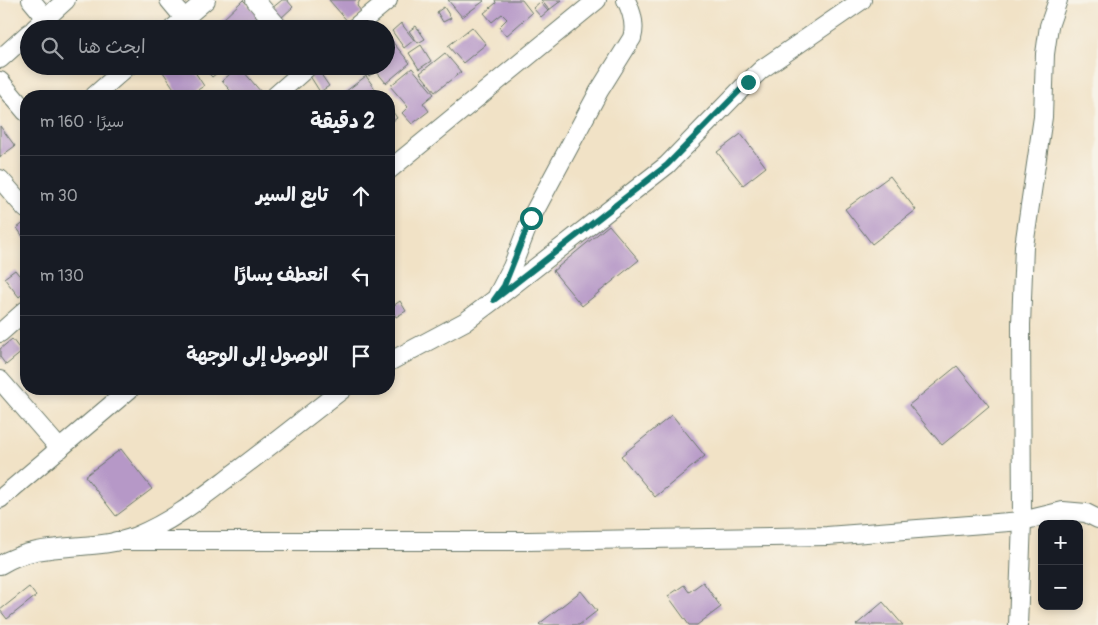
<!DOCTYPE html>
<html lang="ar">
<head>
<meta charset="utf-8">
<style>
  :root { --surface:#171b24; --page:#242831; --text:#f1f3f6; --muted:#9ea1a6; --line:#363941 }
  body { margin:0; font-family:Pangolin,"Playpen Sans Arabic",sans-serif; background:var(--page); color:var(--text); direction:rtl }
  .controls { position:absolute; right:15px; bottom:15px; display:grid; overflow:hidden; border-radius:10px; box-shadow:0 2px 8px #0003 }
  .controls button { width:45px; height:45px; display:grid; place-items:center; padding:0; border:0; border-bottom:1px solid var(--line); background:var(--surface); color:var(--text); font:25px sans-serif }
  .stop { position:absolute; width:15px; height:15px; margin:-11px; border:4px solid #0f766e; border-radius:50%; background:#fff }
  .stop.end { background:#0f766e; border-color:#fff; box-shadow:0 1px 5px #0008 }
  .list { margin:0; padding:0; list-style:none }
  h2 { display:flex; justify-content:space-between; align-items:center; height:65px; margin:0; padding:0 20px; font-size:21px }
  h2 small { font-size:16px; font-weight:400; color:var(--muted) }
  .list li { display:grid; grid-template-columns:32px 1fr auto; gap:15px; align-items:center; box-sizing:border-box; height:80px; padding:0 20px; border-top:1px solid var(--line) }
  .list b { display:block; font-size:19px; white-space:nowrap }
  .list em { font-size:16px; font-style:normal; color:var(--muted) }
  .icon { flex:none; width:28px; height:28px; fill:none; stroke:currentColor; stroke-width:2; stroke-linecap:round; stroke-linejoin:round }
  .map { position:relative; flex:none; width:1098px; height:625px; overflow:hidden; direction:ltr }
  .search { position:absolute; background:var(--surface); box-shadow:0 2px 8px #0003; left:20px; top:20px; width:375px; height:55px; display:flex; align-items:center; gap:12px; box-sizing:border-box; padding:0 18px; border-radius:28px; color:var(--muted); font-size:19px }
  .panel { position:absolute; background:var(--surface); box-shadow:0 2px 8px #0003; left:20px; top:90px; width:375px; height:305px; border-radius:20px; direction:rtl }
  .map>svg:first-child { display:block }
  .building { fill:#b698c7 }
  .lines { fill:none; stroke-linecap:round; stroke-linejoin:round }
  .minor-casing { stroke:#687767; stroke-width:20 }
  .minor { stroke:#fff; stroke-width:18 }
  .route { stroke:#0f766e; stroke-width:6 }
</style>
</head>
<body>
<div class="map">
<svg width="1098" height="625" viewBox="0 0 1098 625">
  <rect width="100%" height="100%" fill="#f7f3e8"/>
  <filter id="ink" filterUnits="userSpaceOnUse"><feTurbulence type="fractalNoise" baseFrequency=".02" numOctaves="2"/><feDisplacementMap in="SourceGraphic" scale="10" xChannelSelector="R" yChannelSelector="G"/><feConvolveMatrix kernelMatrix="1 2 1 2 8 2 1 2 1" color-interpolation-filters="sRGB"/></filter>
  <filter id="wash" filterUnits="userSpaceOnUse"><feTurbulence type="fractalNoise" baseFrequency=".0096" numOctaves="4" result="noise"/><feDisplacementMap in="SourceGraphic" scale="20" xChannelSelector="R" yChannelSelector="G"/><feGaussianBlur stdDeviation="1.12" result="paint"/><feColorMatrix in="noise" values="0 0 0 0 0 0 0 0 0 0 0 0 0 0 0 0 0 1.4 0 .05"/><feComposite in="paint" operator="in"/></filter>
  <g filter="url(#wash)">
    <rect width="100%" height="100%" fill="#f1e2c6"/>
    <g id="blocks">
      <g class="building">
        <path d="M243,0L269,25L265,29H221L217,25Z"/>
        <path d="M282,0H287L293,7L280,19L271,9Z"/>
        <path d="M329,0H360L357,6L362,12L349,23Z"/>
        <path d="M448,0H483L484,1L462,17Z"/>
        <path d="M495,0H522L532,13L506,36L499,27L507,19L502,14L492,22L484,13L496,3Z"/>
        <path d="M541,0H562L549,10Z"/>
        <path d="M540,2L548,11L541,17L533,8Z"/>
        <path d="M444,7L451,18L443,22L437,12Z"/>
        <path d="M401,23L414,40L404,48L392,31Z"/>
        <path d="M416,26L425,39L418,43L409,31Z"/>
        <path d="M472,27L486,44L463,63L448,46Z"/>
        <path d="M390,39L410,63L386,83L376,71L369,76L365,70L369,66H386V42Z"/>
        <path d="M421,45L431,61L419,69L409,53Z"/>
        <path d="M445,53L461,72L435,92L420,73Z"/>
        <path d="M159,66H191L204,86L188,96H179Z"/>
        <path d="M207,66H226L212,77L204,68Z"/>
        <path d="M239,66L261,92L257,96H235L222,81Z"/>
        <path d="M412,68L434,94L423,103L429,111L412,124L402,113L408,107L390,86Z"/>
        <path d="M318,70L329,86L320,92L310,76Z"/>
        <path d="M366,76L378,93L374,96H342L345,92Z"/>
        <path d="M389,106L397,118L389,124Z"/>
        <path d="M0,126L15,146L0,157Z"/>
        <path d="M741,134L766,167L743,185L717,152Z"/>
        <path d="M890,176L916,210L872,244L845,209Z"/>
        <path d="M25,222L26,225V241L17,228Z"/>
        <path d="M609,225L639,260L582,306L553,271Z"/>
        <path d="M15,270L26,284V291L19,297L4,278Z"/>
        <path d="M400,301L406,311L396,317L390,308Z"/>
        <path d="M12,339L22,352L6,365L0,357V349Z"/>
        <path d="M957,366L989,406L942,445L909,405Z"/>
        <path d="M672,415L705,456L655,497L621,456Z"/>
        <path d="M121,449L152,489L116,516L85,476Z"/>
        <path d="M703,582L721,607L697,625H689L668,596L684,585L689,592Z"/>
        <path d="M29,587L36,596L7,619L0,610Z"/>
        <path d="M581,591L597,611L579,625H540L539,624Z"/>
        <path d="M883,602L903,625H856Z"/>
      </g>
    </g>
  </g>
  <g filter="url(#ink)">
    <use href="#blocks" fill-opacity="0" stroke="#687767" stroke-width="1"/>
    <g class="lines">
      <g class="minor-casing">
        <g id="minor">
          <path d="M31,0L46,18"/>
          <path d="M169,0L184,18"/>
          <path d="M255,0L280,29"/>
          <path d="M34,29L66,0"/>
          <path d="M172,29L206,0"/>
          <path d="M353,29L388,0"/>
          <path d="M0,59L29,33"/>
          <path d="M0,81L26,112"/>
          <path d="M94,96L128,66"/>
          <path d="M275,96L309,66"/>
          <path d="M389,170L597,0"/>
          <path d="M0,179L26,209"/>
          <path d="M498,294L512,267L531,218L599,91L632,38C636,25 632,12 626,0"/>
          <path d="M0,333L26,310"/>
          <path d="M389,362L466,321L494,300L667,165L748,82L762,69L862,0"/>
          <path d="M0,380L60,449"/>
          <path d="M0,499L130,389"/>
          <path d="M116,541H528L827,536L1022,521L1063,511L1086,513L1098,519"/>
          <path d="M0,565C41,539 93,553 136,536C171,522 200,499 229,477C268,448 305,418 343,389"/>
          <path d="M1018,625L1022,521L1021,325L1024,246L1043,117L1045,54L1049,26L1058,0"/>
        </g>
      </g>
      <use href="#minor" class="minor"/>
    </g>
  </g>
  <g class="lines" filter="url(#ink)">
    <path class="route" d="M531,218L504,286L494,300L667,165L748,82"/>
  </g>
</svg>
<div class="controls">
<button>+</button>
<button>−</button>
</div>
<div class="stop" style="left:531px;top:218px"></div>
<div class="stop end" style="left:748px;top:82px"></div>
<div class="search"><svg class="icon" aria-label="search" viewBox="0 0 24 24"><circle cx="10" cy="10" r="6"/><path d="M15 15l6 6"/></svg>ابحث هنا</div>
<section class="panel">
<h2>2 دقيقة<small>سيرًا · 160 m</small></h2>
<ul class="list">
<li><svg class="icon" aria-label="ahead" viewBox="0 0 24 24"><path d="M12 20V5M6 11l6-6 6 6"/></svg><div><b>تابع السير</b></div><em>30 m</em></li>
<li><svg class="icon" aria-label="left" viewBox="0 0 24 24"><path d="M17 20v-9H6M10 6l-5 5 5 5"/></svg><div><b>انعطف يسارًا</b></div><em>130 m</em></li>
<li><svg class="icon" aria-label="arrive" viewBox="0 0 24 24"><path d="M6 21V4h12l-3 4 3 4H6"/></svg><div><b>الوصول إلى الوجهة</b></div></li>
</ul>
</section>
</div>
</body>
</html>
